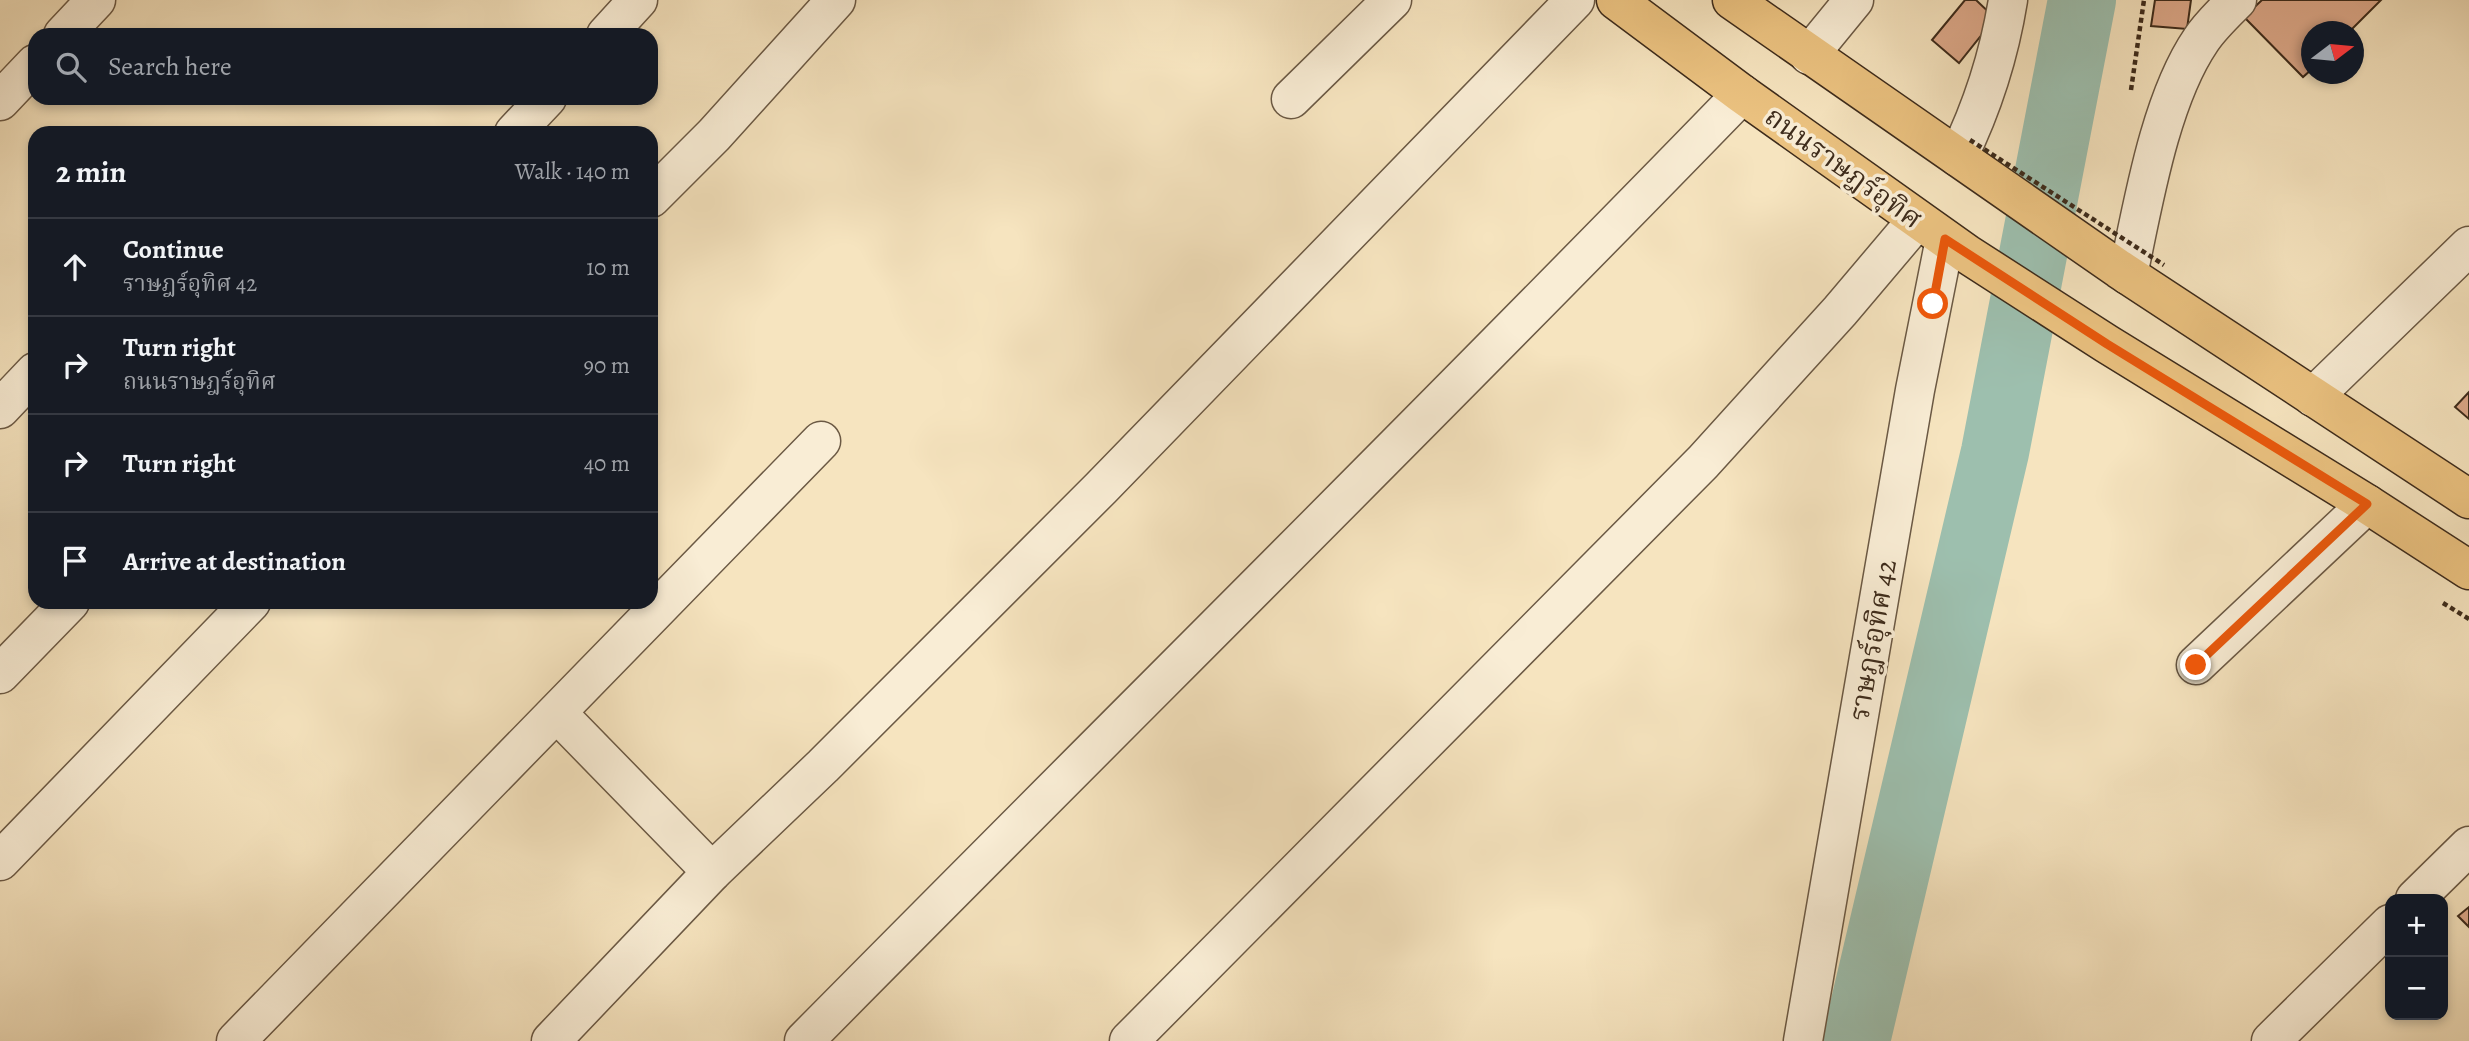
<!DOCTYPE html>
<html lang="en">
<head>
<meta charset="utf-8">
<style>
  :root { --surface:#171b24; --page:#20242c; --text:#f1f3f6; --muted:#9ea1a6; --line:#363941 }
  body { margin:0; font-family:Alegreya,"Noto Serif Thai",serif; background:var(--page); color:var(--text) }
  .controls { position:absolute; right:21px; bottom:21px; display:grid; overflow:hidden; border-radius:14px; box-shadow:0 4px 10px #0003 }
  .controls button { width:63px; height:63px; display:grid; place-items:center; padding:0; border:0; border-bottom:2px solid var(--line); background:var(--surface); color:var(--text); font:35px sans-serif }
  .compass { position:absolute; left:2301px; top:21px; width:63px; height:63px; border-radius:50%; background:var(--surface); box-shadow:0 4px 10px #0003; rotate:74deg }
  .stop { position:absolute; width:21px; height:21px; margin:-16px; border:5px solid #ea580c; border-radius:50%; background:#fff }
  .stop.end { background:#ea580c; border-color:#fff; box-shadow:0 2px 7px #0008 }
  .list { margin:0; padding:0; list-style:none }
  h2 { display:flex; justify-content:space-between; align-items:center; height:91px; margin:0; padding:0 28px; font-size:30px }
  h2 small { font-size:23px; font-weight:400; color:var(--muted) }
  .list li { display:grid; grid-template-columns:46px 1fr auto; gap:21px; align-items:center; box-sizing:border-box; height:98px; padding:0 28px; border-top:2px solid var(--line) }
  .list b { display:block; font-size:26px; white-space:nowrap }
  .list p { margin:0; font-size:23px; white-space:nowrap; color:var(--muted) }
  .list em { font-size:23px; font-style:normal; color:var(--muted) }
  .icon { flex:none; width:38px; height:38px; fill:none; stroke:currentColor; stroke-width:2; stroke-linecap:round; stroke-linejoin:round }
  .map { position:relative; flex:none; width:2469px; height:1041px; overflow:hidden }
  .search { position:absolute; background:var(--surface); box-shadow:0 4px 10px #0003; left:28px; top:28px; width:630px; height:77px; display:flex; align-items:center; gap:18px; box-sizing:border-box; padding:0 24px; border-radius:21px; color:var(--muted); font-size:26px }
  .panel { position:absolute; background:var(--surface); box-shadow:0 4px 10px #0003; left:28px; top:126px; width:630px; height:483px; border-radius:21px }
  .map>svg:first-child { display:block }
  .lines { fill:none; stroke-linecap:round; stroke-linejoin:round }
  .river { stroke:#9dbfae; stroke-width:68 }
  .building { fill:#dda98a; stroke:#3d2b1b; stroke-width:2 }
  .minor-casing { stroke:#6b5944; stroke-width:41 }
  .primary-casing { stroke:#3d2b1b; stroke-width:41 }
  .path { stroke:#3d2b1b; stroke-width:4.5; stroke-dasharray:5 3.5; stroke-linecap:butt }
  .minor { stroke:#f9edd5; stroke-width:38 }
  .primary { stroke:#ebc280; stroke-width:38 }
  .path-bridge { stroke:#3d2b1b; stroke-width:4.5; stroke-dasharray:5 3.5; stroke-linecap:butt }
  .route { stroke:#ea580c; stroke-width:9 }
  .labels { text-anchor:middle; stroke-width:7; stroke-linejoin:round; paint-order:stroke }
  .street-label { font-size:28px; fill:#3d2b1b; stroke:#f9edd5 }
</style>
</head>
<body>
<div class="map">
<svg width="2469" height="1041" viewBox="0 0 2469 1041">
  <rect width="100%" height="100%" fill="#f6e4bf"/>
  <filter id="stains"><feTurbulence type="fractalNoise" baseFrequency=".00286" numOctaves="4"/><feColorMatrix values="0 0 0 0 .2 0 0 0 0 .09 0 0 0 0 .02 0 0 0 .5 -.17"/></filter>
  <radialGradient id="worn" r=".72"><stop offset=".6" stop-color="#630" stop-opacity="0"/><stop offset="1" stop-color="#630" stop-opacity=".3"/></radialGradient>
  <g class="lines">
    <path class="river" d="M1856,1041L1995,452L2082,0"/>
  </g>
  <g class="building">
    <path d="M1965,0H1976L1995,18L1959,63L1932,40Z"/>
    <path d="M2155,0H2191L2187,29L2151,26Z"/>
    <path d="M2262,0H2381L2349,32H2312V69L2303,77L2244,17Z"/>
    <path d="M2469,392V419L2455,407Z"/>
    <path d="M2469,907V927L2458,916Z"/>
  </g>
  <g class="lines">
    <g class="minor-casing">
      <g id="minor">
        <path d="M63,35L96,0"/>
        <path d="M606,35L638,0"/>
        <path d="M1809,55L1854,0"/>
        <path d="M1291,99L1392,0"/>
        <path d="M0,101L35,64"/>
        <path d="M514,133L547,98"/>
        <path d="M1958,157C1983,106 1999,56 2008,0"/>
        <path d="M651,198L714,135L836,0"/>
        <path d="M2128,275C2143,204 2160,100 2201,40C2210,26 2225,12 2237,0"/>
        <path d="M2313,397L2469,246"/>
        <path d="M0,409L35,372"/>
        <path d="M2196,665L2367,504"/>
        <path d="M0,674L70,602"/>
        <path d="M557,713L712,872"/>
        <path d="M0,861L251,602"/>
        <path d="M2415,899L2469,846"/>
        <path d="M236,1041L821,441"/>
        <path d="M551,1041L712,872L823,766L1101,488L1575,0"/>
        <path d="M804,1041C1116,725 1433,413 1742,94"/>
        <path d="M1129,1041L1703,462L1840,311L1917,220"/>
        <path d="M1803,1041L1915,390L1945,239"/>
        <path d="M2271,1041L2390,924"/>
      </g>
    </g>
    <g class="primary-casing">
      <g id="primary">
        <path d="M1616,0L1742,94L1967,254L2107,344L2367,504L2469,570"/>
        <path d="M1732,0L2119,269L2469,499"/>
      </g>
    </g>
    <g class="path">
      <path d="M2131,90L2144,0"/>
      <path d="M2443,603L2469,619"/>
    </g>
    <use href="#minor" class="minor"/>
    <use href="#primary" class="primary"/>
    <path class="path-bridge" d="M1970,140L2164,265"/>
  </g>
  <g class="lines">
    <path class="route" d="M1933,304L1945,239L2107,344L2367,504L2196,665"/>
  </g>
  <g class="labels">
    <g class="street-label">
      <text transform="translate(1844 167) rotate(36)" y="10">ถนนราษฎร์อุทิศ</text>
      <text transform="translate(1872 640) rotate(-80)" y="10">ราษฎร์อุทิศ 42</text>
    </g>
  </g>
  <rect width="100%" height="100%" filter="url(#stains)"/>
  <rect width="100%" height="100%" fill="url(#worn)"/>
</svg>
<div class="controls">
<button>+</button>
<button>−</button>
</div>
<svg class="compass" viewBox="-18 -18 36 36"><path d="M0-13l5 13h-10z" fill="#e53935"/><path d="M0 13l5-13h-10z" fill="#9ea1a6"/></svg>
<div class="stop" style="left:1933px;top:304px"></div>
<div class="stop end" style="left:2196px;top:665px"></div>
<div class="search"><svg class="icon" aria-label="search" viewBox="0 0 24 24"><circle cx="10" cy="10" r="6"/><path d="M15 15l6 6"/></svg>Search here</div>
<section class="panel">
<h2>2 min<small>Walk · 140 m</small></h2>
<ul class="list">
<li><svg class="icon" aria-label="ahead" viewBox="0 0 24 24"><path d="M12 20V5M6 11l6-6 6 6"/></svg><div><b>Continue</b><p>ราษฎร์อุทิศ 42</p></div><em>10 m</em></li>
<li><svg class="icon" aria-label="right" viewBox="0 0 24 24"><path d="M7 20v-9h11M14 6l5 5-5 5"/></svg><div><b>Turn right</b><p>ถนนราษฎร์อุทิศ</p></div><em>90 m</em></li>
<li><svg class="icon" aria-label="right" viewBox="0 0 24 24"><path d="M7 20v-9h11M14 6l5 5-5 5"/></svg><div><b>Turn right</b></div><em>40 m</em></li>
<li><svg class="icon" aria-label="arrive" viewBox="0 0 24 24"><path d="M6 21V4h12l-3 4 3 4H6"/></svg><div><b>Arrive at destination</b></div></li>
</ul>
</section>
</div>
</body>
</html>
